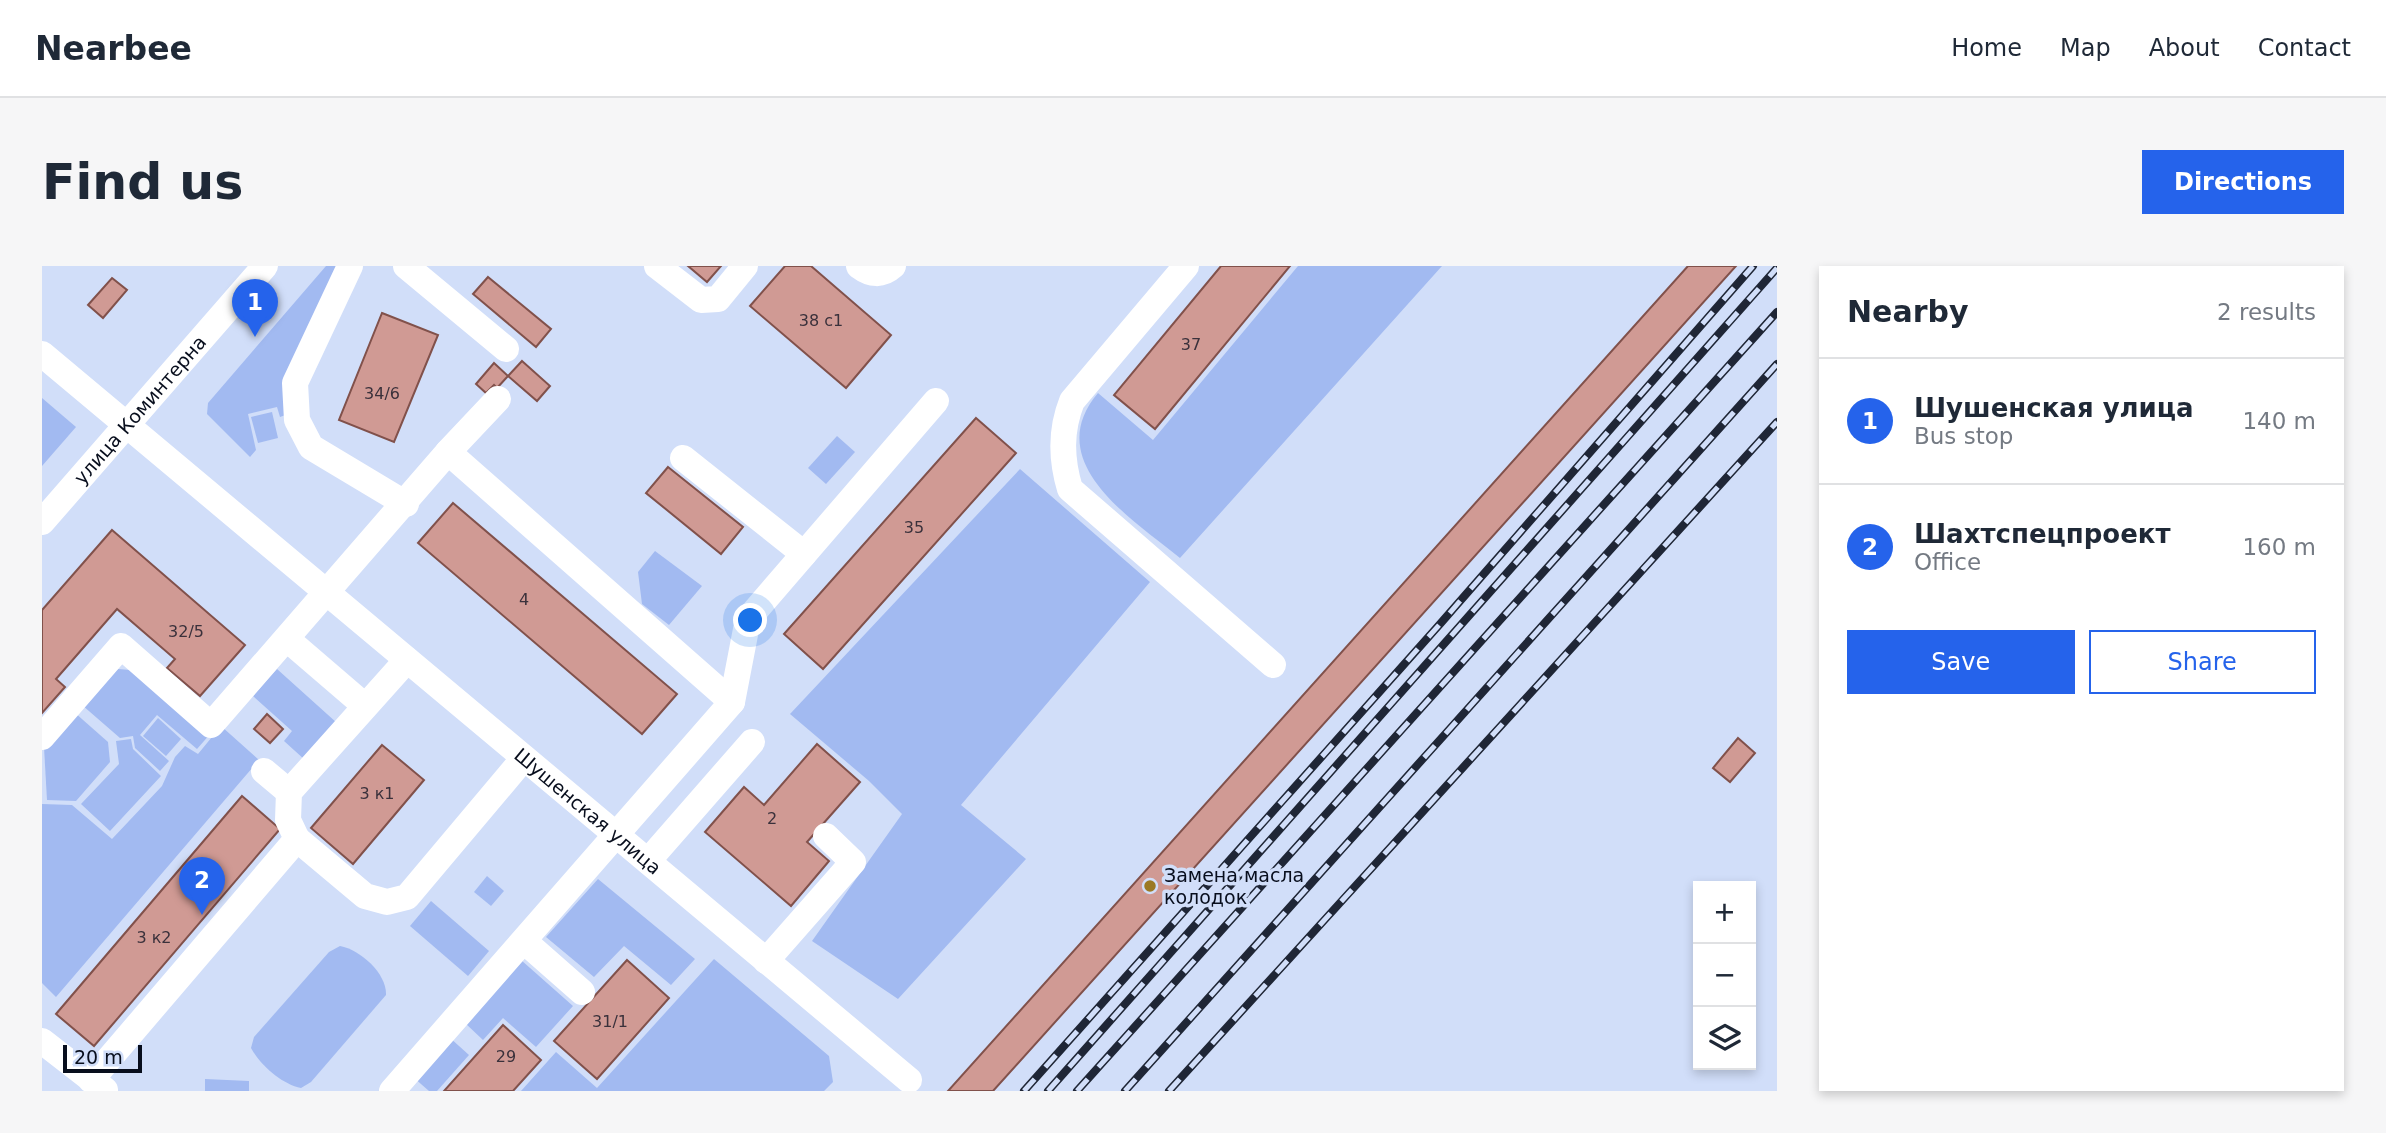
<!DOCTYPE html>
<html lang="en">
<head>
<meta charset="utf-8">
<style>
  :root { --surface:#fff; --page:#f6f6f7; --text:#1f2937; --muted:#747a83; --line:#e0e1e3; --accent:#2563eb }
  body { margin:0; font-family:"DejaVu Sans",sans-serif; background:var(--page); color:var(--text) }
  .controls { position:absolute; right:21px; bottom:21px; display:grid; overflow:hidden; border-radius:0px; box-shadow:0 4px 10px #0003 }
  .controls button { width:63px; height:63px; display:grid; place-items:center; padding:0; border:0; border-bottom:2px solid var(--line); background:var(--surface); color:var(--text); font:35px sans-serif }
  .scale { position:absolute; left:21px; bottom:18px; width:79px; box-sizing:border-box; padding-left:7px; border:4px solid #080e1d; border-top:0; font-size:19px; line-height:24px; white-space:nowrap; color:#080e1d; -webkit-text-stroke:5px #d1def9; paint-order:stroke }
  .you { position:absolute; left:709px; top:355px; width:24px; height:24px; margin:-18px; border:5px solid #fff; border-radius:50%; background:#1a73e8; box-shadow:0 0 0 10px #1a73e833 }
  .badge { display:grid; place-items:center; width:46px; height:46px; border-radius:50%; background:var(--accent); color:#fff; font-size:23px; font-weight:700 }
  .pin { position:absolute; translate:-50% -58px; filter:drop-shadow(0 2px 4px #0008) }
  .pin::after { content:''; position:absolute; top:37px; width:24px; height:21px; background:inherit; clip-path:polygon(0 0,100% 0,50% 100%) }
  .list { margin:0; padding:0; list-style:none }
  h2 { display:flex; justify-content:space-between; align-items:center; height:91px; margin:0; padding:0 28px; font-size:30px }
  h2 small { font-size:23px; font-weight:400; color:var(--muted) }
  .list li { display:grid; grid-template-columns:46px 1fr auto; gap:21px; align-items:center; box-sizing:border-box; height:126px; padding:0 28px; border-top:2px solid var(--line) }
  .list b { display:block; font-size:26px; white-space:nowrap }
  .list p { margin:0; font-size:23px; white-space:nowrap; color:var(--muted) }
  .list em { font-size:23px; font-style:normal; color:var(--muted) }
  .actions { display:flex; gap:14px; padding:21px 28px }
  .actions a { flex:1; padding:16px 0; border:2px solid var(--accent); border-radius:0px; text-align:center; font-size:24px; color:var(--accent) }
  .actions .main { background:var(--accent); color:#fff }
  .icon { flex:none; width:38px; height:38px; fill:none; stroke:currentColor; stroke-width:2; stroke-linecap:round; stroke-linejoin:round }
  .map { position:relative; flex:none; width:1735px; height:825px; overflow:hidden; border-radius:0px }
  header { display:flex; align-items:center; gap:42px; box-sizing:border-box; height:98px; padding:0 35px; background:var(--surface); border-bottom:2px solid var(--line) }
  header strong { font-size:33px }
  nav { display:flex; gap:38px; margin-inline-start:auto; font-size:24px }
  .intro { display:flex; align-items:center; justify-content:space-between; box-sizing:border-box; height:168px; padding:0 42px }
  h1 { margin:0; font-size:49px }
  .button { padding:18px 32px; border-radius:0px; background:var(--accent); color:#fff; font-size:24px; font-weight:700 }
  main { display:flex; gap:42px; padding:0 42px }
  aside { flex:1; background:var(--surface); border-radius:0px; box-shadow:0 4px 10px #0003 }
  .map>svg:first-child { display:block }
  .green { fill:#a2baf1 }
  .building { fill:#d09a94; stroke:#81514b; stroke-width:2 }
  .lines { fill:none; stroke-linecap:round; stroke-linejoin:round }
  .minor { stroke:#fff; stroke-width:26 }
  .rail-casing { stroke:#1f2636; stroke-width:8 }
  .rail { stroke:#d1def9; stroke-width:5; stroke-dasharray:16; stroke-linecap:butt }
  .poi-dot { fill:#9b7924; stroke:#d1def9; stroke-width:2.5 }
  .labels { text-anchor:middle; stroke-width:7; stroke-linejoin:round; paint-order:stroke }
  .number-label { font-size:16px; fill:#3a313b }
  .street-label { font-size:19px; fill:#080e1d; stroke:#d1def9 }
  .poi-label { font-size:19px; fill:#080e1d; stroke:#d1def9; text-anchor:start }
</style>
</head>
<body>
<header>
<strong>Nearbee</strong>
<nav><a>Home</a><a>Map</a><a>About</a><a>Contact</a></nav>
</header>
<div class="intro"><h1>Find us</h1><a class="button">Directions</a></div>
<main>
<div class="map">
<svg width="1735" height="825" viewBox="0 0 1735 825">
  <rect width="100%" height="100%" fill="#d1def9"/>
  <g class="green">
    <path d="M284,0H301L249,147L238,151L235,141L206,148L214,184L208,191L165,148L166,137Z"/>
    <path d="M1256,0H1400L1138,292C1090,253 998,196 1056,127L1111,174Z"/>
    <path d="M0,132L34,161L0,200Z"/>
    <path d="M230,146L236,172L216,177L209,151Z"/>
    <path d="M795,170L813,186L784,218L766,202Z"/>
    <path d="M978,203L1108,316L919,539L984,593L856,733L770,675L860,548L827,515L748,448Z"/>
    <path d="M613,285L660,320L627,359L600,338L596,306Z"/>
    <path d="M76,403L88,404L169,467L155,483L115,449L98,469L127,495L118,505L93,482L91,470L78,472L40,439L65,408Z"/>
    <path d="M235,403L295,457L263,494L242,475L250,465L211,430Z"/>
    <path d="M32,446L66,476L68,496L34,535L5,534L2,481Z"/>
    <path d="M116,452L139,473L124,490L101,470Z"/>
    <path d="M179,460L217,494L14,731L0,717V538L30,539L70,573L120,520L133,491L143,480L156,488Z"/>
    <path d="M89,473L91,483L119,510L68,565L39,538L77,498L74,475Z"/>
    <path d="M445,610L462,625L449,640L432,626Z"/>
    <path d="M556,613L653,693L629,719L582,680L552,711L504,671Z"/>
    <path d="M389,635L447,685L426,710L368,660Z"/>
    <path d="M298,680C319,684 345,708 344,729L269,816L259,822C240,818 219,800 209,782L212,771L287,686Z"/>
    <path d="M672,693L787,790L791,816L782,825H479L514,786L555,822Z"/>
    <path d="M479,694L531,740L494,781L461,752L441,774L423,757Z"/>
    <path d="M407,771L427,789L395,825H387L371,811Z"/>
    <path d="M163,813L207,815V825H163Z"/>
  </g>
  <g class="building">
    <path d="M646,0H679L665,16Z"/>
    <path d="M743,0H769L849,69L804,122L708,40Z"/>
    <path d="M1179,0H1248L1113,163L1072,129Z"/>
    <path d="M1646,0H1694L951,825H906Z"/>
    <path d="M446,11L509,63L494,81L431,28Z"/>
    <path d="M70,12L85,24L61,52L46,39Z"/>
    <path d="M340,47L396,69L352,176L297,154Z"/>
    <path d="M480,95L508,120L495,135L466,110Z"/>
    <path d="M452,97L466,110L455,122L452,119L444,127L434,118Z"/>
    <path d="M934,152L974,187L781,403L742,368Z"/>
    <path d="M626,201L701,261L679,288L604,227Z"/>
    <path d="M411,237L635,428L600,468L376,277Z"/>
    <path d="M70,264L203,379L158,430L125,402L133,393L75,343L14,413L23,421L0,447V344Z"/>
    <path d="M225,448L241,463L228,477L212,463Z"/>
    <path d="M1696,472L1713,487L1688,516L1671,502Z"/>
    <path d="M775,478L818,516L765,576L787,595L749,640L663,566L702,521L722,539Z"/>
    <path d="M340,479L382,514L311,598L269,562Z"/>
    <path d="M200,530L238,563L52,780L14,748Z"/>
    <path d="M585,694L627,732L555,813L512,775Z"/>
    <path d="M461,759L499,794L471,825H402Z"/>
  </g>
  <g class="lines">
    <g class="minor">
      <path d="M308,0L253,117L255,154L269,181L364,238"/>
      <path d="M364,0L464,83"/>
      <path d="M615,0L659,34L676,33L703,0"/>
      <path d="M817,0C829,9 840,10 851,0"/>
      <path d="M1144,0L1030,135C1018,165 1019,193 1028,223L1231,399"/>
      <path id="s1" d="M0,88L867,814"/>
      <path d="M456,133L406,186L690,436"/>
      <path d="M641,192L762,288"/>
      <path id="s2" d="M0,256L223,0"/>
      <path d="M245,373L323,440"/>
      <path d="M0,471L79,380L169,459L406,186"/>
      <path d="M222,505L247,526"/>
      <path d="M255,573L323,630L345,636L365,631L482,492"/>
      <path d="M606,595L710,476"/>
      <path d="M482,675L540,726"/>
      <path d="M724,695L811,596L784,570"/>
      <path d="M0,775L63,824"/>
      <path d="M49,814L255,573L246,554L247,526L365,394"/>
      <path d="M350,825L690,436L706,353L894,135"/>
    </g>
    <g class="rail-casing">
      <g id="rail">
        <path d="M982,825L1398,358L1711,0"/>
        <path d="M1006,825L1735,2"/>
        <path d="M1035,825L1735,46"/>
        <path d="M1083,825L1735,98"/>
        <path d="M1127,825L1735,156"/>
      </g>
    </g>
    <use href="#rail" class="rail"/>
  </g>
  <circle class="poi-dot" cx="1108" cy="620" r="7"/>
  <g class="labels">
    <g class="number-label">
      <text x="779" y="60">38 с1</text>
      <text x="1149" y="84">37</text>
      <text x="340" y="133">34/6</text>
      <text x="872" y="267">35</text>
      <text x="482" y="339">4</text>
      <text x="144" y="371">32/5</text>
      <text x="335" y="533">3 к1</text>
      <text x="730" y="558">2</text>
      <text x="112" y="677">3 к2</text>
      <text x="568" y="761">31/1</text>
      <text x="464" y="796">29</text>
    </g>
    <g class="street-label">
      <text dy="7" stroke="none"><textPath href="#s2" startOffset="149">улица Коминтерна</textPath></text>
      <text dy="7" stroke="none"><textPath href="#s1" startOffset="712">Шушенская улица</textPath></text>
    </g>
    <g class="poi-label">
      <text x="1122" y="616">Замена масла<tspan x="1122" dy="22">колодок</tspan></text>
    </g>
  </g>
</svg>
<div class="controls">
<button>+</button>
<button>−</button>
<button><svg class="icon" aria-label="layers" viewBox="0 0 24 24"><path d="M12 4l9 5-9 5-9-5zM3 14l9 5 9-5"/></svg></button>
</div>
<div class="scale">20 m</div>
<div class="you"></div>
<div class="pin badge" style="left:213px;top:71px">1</div>
<div class="pin badge" style="left:160px;top:649px">2</div>
</div>
<aside>
<h2>Nearby<small>2 results</small></h2>
<ul class="list">
<li><span class="badge">1</span><div><b>Шушенская улица</b><p>Bus stop</p></div><em>140 m</em></li>
<li><span class="badge">2</span><div><b>Шахтспецпроект</b><p>Office</p></div><em>160 m</em></li>
</ul>
<div class="actions"><a class="main">Save</a><a>Share</a></div>
</aside>
</main>
</body>
</html>
